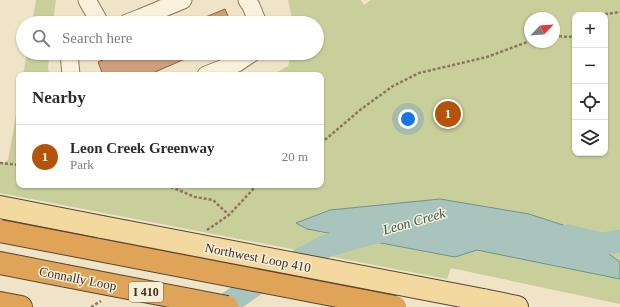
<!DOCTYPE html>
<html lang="en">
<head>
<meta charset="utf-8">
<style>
  :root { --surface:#fff; --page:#f2f2f3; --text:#2b2b33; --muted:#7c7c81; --line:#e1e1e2; --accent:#b45309 }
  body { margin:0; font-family:"Times New Roman",serif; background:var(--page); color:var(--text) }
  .controls { position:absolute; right:12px; top:12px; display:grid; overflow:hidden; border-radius:8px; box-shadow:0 1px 3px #0004 }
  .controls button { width:36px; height:36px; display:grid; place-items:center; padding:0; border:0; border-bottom:1px solid var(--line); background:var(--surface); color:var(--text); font:20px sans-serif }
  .compass { position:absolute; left:524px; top:12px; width:36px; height:36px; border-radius:50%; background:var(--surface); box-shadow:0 1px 3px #0004; rotate:65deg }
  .you { position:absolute; left:408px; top:119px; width:14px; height:14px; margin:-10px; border:3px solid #fff; border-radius:50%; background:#1a73e8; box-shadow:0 0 0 6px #1a73e833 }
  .badge { display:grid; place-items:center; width:26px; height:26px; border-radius:50%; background:var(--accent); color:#fff; font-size:13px; font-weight:700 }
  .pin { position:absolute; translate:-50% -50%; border:2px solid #fff; box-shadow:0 1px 4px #0006 }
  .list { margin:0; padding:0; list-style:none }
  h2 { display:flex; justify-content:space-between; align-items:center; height:52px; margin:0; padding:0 16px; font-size:17px }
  h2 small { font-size:13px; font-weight:400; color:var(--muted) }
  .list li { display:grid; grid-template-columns:26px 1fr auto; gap:12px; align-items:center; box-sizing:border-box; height:64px; padding:0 16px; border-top:1px solid var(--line) }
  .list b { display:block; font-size:15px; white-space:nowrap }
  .list p { margin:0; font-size:13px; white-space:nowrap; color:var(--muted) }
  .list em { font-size:13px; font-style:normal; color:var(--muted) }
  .icon { flex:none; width:22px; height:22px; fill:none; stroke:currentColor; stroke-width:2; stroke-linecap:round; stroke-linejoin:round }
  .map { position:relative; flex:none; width:620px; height:307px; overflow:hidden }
  .search { position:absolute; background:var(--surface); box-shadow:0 1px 3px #0004; left:16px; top:16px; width:308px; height:44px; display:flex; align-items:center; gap:10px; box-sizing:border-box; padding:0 14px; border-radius:22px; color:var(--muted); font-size:15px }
  .panel { position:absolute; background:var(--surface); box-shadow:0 1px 3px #0004; left:16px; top:72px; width:308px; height:116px; border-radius:8px }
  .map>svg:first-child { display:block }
  .green { fill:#c9cf9b; fill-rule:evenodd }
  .water { fill:#a9c4bc; stroke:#6f938a }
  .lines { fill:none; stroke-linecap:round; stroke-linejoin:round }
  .river { stroke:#a9c4bc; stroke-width:23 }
  .building { fill:#cf9f7d; stroke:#8d5f41 }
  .minor-casing { stroke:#8d765c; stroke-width:19 }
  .major-casing { stroke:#5b4430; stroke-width:24 }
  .highway-casing { stroke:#5b4430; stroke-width:24 }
  .path { stroke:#8d765c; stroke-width:2.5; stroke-dasharray:3 2; stroke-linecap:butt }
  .minor { stroke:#faf1dc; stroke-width:17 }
  .major { stroke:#f3d9a0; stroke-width:22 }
  .highway { stroke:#e0a458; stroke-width:22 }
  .major-bridge-casing { stroke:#5b4430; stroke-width:24; stroke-linecap:butt }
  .highway-bridge-casing { stroke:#5b4430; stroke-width:24; stroke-linecap:butt }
  .major-bridge { stroke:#f3d9a0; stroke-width:22 }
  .highway-bridge { stroke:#e0a458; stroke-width:22 }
  .labels { text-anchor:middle; stroke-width:3; stroke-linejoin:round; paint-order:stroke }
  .shield { fill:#f7eed8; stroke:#756857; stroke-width:1 }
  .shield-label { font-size:12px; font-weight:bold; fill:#3d2e20 }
  .street-label { font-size:13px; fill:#3d2e20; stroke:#f7eed8 }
  .water-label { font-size:14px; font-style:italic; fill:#2f5d5a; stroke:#f7eed8 }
</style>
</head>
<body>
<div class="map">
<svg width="620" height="307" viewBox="0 0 620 307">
  <rect width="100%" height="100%" fill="#f0e4c8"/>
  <g class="green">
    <path d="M36,0H56L53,23H32Z"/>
    <path d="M288,0H361L364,5L371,0H620V304L451,268L447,279L0,193V165L8,160L19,98V185H321V75H272L288,66L292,53H317V23H293ZM575,15H605V153H575ZM530,18H554V42H530Z"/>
    <path d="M27,53H50L48,67L49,75H23Z"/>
  </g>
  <path class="water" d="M440,199L529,214L569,227L594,240L606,252L620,262V279L477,250L455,257L307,229L296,223L330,210Z"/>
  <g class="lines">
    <g class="river">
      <path d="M567,236L601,244L620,241"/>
      <path d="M223,307L257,283L326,246L383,230"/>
    </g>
  </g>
  <g class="building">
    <path d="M225,9L231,23H191Z"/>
    <path d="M119,53H199L148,75H103L98,62Z"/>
  </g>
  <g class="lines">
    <g class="minor-casing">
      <g id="minor">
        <path d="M87,0L100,23"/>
        <path d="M247,0L251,6L258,23"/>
        <path d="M127,23L140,18L183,0"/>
        <path d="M69,53L71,75"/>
        <path d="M206,75L237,63L252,53"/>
      </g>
    </g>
    <g class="major-casing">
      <g id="major">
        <path d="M0,207L102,227"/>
        <path d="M483,300L517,307"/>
      </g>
    </g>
    <g class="highway-casing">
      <g id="highway">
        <path d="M0,263L66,276"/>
        <path d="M0,303L21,307"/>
      </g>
    </g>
    <g class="path">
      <path d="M600,15L620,12"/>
      <path d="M554,36L569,37L575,36"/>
      <path d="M321,143L332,134L360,110L393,86L419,73L487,57L530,41"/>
      <path d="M0,163L19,165"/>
      <path d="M161,185L171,187L195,197L213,200L229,215"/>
      <path d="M207,230L229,215L257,185"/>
      <path d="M91,307L101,301"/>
    </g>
    <use href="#minor" class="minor"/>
    <use href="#major" class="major"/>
    <use href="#highway" class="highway"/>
    <g class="major-bridge-casing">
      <path id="major-bridge" d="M102,227L483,300"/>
    </g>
    <g class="highway-bridge-casing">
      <g id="highway-bridge">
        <path d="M0,231L395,307"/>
        <path d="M66,276L227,307"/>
      </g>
    </g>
    <use href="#major-bridge" class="major-bridge"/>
    <use href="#highway-bridge" class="highway-bridge"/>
  </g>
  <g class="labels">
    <rect class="shield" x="129" y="282" width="34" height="20" rx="3"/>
    <g class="shield-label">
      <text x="146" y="296">I 410</text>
    </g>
    <g class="street-label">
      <text transform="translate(258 257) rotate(11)" y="5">Northwest Loop 410</text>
      <text transform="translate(78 278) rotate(11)" y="5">Connally Loop</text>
    </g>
    <g class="water-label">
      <text transform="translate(414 221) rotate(-16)" y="5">Leon Creek</text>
    </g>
  </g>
</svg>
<div class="controls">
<button>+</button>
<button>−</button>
<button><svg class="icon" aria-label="locate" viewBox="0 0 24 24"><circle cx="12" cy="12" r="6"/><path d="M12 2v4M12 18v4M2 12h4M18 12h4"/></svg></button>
<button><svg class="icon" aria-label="layers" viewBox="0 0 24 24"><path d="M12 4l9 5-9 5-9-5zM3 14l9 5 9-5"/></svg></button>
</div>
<svg class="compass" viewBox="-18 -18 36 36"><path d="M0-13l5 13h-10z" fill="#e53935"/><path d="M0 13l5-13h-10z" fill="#7c7c81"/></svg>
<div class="you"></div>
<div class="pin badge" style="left:448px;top:114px">1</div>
<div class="search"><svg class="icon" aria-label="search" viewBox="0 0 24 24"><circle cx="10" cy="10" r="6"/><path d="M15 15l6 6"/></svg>Search here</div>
<section class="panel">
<h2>Nearby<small></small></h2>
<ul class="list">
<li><span class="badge">1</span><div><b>Leon Creek Greenway</b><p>Park</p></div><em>20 m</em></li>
</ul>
</section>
</div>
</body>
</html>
